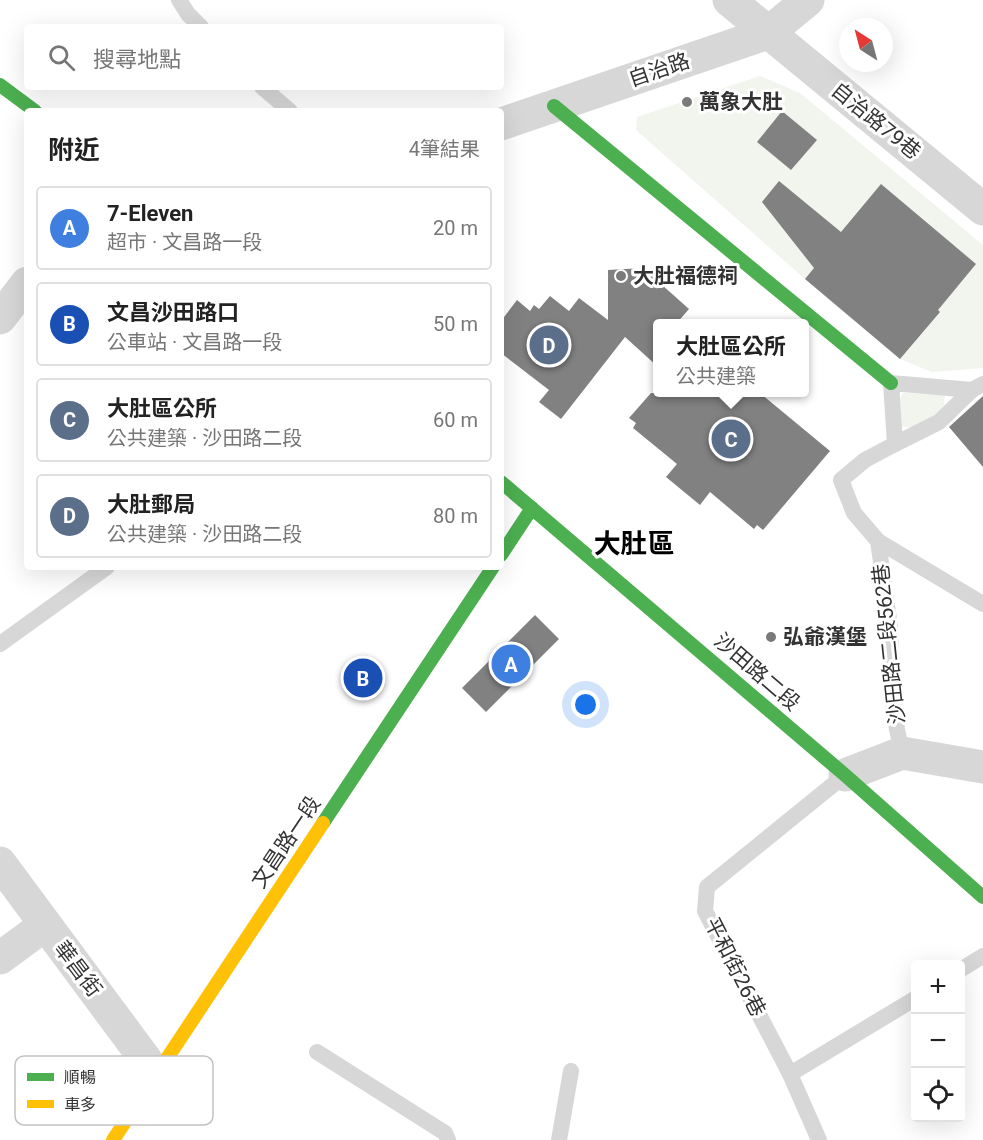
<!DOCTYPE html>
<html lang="zh-TW">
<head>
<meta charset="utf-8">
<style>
  :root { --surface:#fff; --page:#f6f6f6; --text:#222; --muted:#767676; --line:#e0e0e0; --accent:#7a7a7a }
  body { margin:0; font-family:Roboto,"Noto Sans TC",sans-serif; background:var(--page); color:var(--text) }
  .controls { position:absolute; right:18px; bottom:18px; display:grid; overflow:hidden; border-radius:6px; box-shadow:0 6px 24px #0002 }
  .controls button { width:54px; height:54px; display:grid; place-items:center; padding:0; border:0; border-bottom:2px solid var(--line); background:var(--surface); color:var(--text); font:30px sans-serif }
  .compass { position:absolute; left:839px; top:18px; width:54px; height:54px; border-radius:50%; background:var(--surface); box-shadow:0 6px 24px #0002; rotate:324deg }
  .you { position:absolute; left:586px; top:705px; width:21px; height:21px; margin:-15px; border:4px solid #fff; border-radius:50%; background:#1a73e8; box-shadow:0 0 0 9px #1a73e833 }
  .badge { display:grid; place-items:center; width:39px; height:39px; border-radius:50%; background:var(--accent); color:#fff; font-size:20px; font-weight:700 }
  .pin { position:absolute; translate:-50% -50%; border:3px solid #fff; box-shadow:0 2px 6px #0006 }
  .popup { position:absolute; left:653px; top:319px; width:156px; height:78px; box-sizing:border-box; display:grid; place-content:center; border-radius:6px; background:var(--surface); filter:drop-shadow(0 2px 4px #0005); font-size:20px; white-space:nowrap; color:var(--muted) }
  .popup b { font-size:22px; color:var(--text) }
  .popup::after { content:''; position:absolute; left:50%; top:100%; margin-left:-12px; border:12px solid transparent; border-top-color:var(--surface) }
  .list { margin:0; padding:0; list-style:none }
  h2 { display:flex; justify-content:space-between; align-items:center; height:78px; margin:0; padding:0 24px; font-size:26px }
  h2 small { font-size:20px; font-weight:400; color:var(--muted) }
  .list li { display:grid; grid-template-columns:39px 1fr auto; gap:18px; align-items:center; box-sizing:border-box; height:84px; margin:0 12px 12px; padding:0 12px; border:2px solid var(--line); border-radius:6px }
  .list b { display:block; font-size:22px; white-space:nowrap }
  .list p { margin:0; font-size:20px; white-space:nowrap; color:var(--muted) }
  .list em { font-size:20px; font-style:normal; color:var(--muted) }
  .icon { flex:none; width:33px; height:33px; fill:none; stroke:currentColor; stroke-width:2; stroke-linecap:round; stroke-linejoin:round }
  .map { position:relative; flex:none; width:983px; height:1140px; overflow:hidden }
  .search { position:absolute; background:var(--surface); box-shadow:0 6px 24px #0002; left:24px; top:24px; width:480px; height:66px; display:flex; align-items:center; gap:15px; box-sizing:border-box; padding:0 21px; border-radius:6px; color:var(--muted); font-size:22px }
  .panel { position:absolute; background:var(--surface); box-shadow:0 6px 24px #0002; left:24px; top:108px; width:480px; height:462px; border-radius:6px }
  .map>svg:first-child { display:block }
  .green { fill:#f1f5ed }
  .building { fill:#818181 }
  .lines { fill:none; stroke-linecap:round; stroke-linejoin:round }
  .lane { stroke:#d7d7d7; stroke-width:16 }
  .street { stroke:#d7d7d7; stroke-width:33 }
  .fast { stroke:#4caf50; stroke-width:14 }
  .slow { stroke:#ffc107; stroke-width:14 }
  .poi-dot { fill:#7a7a7a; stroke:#fff; stroke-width:2 }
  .labels { text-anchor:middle; stroke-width:6; stroke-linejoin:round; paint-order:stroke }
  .street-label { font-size:21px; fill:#333; stroke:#fff }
  .poi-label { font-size:21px; font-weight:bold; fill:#333; stroke:#fff; text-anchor:start }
  .district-label { font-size:27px; font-weight:bold; fill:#000; stroke:#fff }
  .key { fill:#fff; stroke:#c2c2c2; stroke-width:1.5 }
  .key-label { font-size:16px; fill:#333 }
</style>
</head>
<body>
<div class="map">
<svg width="983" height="1140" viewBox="0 0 983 1140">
  <rect width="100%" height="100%" fill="#fff"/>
  <g class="green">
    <path d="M760,76L800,93L983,245V368L932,372L900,359L805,279L636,130L637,117Z"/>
    <path d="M903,393L945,395L943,410L918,427H902L900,399Z"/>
  </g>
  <g class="building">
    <path d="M782,111L817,140L791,170L757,142Z"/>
    <path d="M779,181L841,232L881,184L976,264L938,310L940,312L900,359L805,279L814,268L762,202Z"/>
    <path d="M643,268L689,309L676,324H657V366L625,337L561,419L539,402L549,390L501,353V321L517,300L530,311L534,305L539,309L550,296L569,311L579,298L608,320V270Z"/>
    <path d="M651,393H760L830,451L763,530L757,525L754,529L710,492L700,505L666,477L677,464L633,428L636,423L629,418Z"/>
    <path d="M983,396V467L949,427Z"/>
    <path d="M535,615L559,639L486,712L462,688Z"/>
  </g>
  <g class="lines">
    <g class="lane">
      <path d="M179,0L188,14L201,27"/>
      <path d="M262,87L290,111"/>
      <path d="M895,444L939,422L972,390"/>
      <path d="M878,541L983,604"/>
      <path d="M0,644L107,567"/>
      <path d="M902,753L894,715L890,626L878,541L854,513L841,480L865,460L895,444L891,383L972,390L983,384"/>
      <path d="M960,970L983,956"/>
      <path d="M317,1052L445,1133L448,1140"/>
      <path d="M790,1074L916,998"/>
      <path d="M559,1140L571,1071"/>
      <path d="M819,1140L790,1074L705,911L707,887L845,775"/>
    </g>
    <g class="street">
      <path d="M729,0L983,209"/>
      <path d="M501,124L768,33L808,0"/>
      <path d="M0,318L27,283"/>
      <path d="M845,775L902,753L983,767"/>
      <path d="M0,863L157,1075"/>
      <path d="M0,958L45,925"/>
    </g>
    <g class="fast">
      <path d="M0,85L35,111"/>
      <path d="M554,106L891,383"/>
      <path d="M501,482L845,775L983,897"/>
      <path d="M501,555L532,508"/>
      <path d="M323,823L493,567"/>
    </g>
    <path class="slow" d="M113,1140L323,823"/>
  </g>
  <g class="poi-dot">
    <circle cx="687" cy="102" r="6"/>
    <circle cx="621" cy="276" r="6"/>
    <circle cx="771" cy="637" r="6"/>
  </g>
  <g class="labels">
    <g class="street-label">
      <text transform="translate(659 70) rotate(-19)" y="7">自治路</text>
      <text transform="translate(876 121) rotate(39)" y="7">自治路79巷</text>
      <text transform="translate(889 644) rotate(-96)" y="7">沙田路二段562巷</text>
      <text transform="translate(757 672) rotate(41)" y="7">沙田路二段</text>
      <text transform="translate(286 842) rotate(-56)" y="7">文昌路一段</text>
      <text transform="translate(735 967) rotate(63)" y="7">平和街26巷</text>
      <text transform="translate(78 969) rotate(53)" y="7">華昌街</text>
    </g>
    <g class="poi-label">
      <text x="699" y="109">萬象大肚</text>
      <text x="633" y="283">大肚福德祠</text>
      <text x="783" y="644">弘爺漢堡</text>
    </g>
    <g class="district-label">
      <text x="634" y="553">大肚區</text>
    </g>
  </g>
  <rect x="15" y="1056" width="198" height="69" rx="9" class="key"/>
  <rect x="27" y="1073" width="27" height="8" fill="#4caf50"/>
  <rect x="27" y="1100" width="27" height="8" fill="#ffc107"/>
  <g class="key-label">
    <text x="64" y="1083">順暢</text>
    <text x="64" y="1110">車多</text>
  </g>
</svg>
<div class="controls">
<button>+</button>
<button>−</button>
<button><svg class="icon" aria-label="locate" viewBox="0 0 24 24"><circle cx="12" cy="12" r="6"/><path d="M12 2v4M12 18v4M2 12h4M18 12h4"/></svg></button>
</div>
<svg class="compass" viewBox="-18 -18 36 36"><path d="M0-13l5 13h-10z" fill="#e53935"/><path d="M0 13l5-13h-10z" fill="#767676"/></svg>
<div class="you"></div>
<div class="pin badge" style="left:511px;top:664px;background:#3f7fe0">A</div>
<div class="pin badge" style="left:363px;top:678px;background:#1a4fb4">B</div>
<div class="pin badge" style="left:731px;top:439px;background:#5c6f8a">C</div>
<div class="popup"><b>大肚區公所</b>公共建築</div>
<div class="pin badge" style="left:549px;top:345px;background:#5c6f8a">D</div>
<div class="search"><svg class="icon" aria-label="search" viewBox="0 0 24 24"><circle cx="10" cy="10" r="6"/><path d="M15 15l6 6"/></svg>搜尋地點</div>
<section class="panel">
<h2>附近<small>4筆結果</small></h2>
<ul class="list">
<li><span class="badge" style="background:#3f7fe0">A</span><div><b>7-Eleven</b><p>超市 · 文昌路一段</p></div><em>20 m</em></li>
<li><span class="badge" style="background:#1a4fb4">B</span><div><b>文昌沙田路口</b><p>公車站 · 文昌路一段</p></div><em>50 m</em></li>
<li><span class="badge" style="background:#5c6f8a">C</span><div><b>大肚區公所</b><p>公共建築 · 沙田路二段</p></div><em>60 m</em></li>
<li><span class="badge" style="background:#5c6f8a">D</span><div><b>大肚郵局</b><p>公共建築 · 沙田路二段</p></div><em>80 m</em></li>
</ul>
</section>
</div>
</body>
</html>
